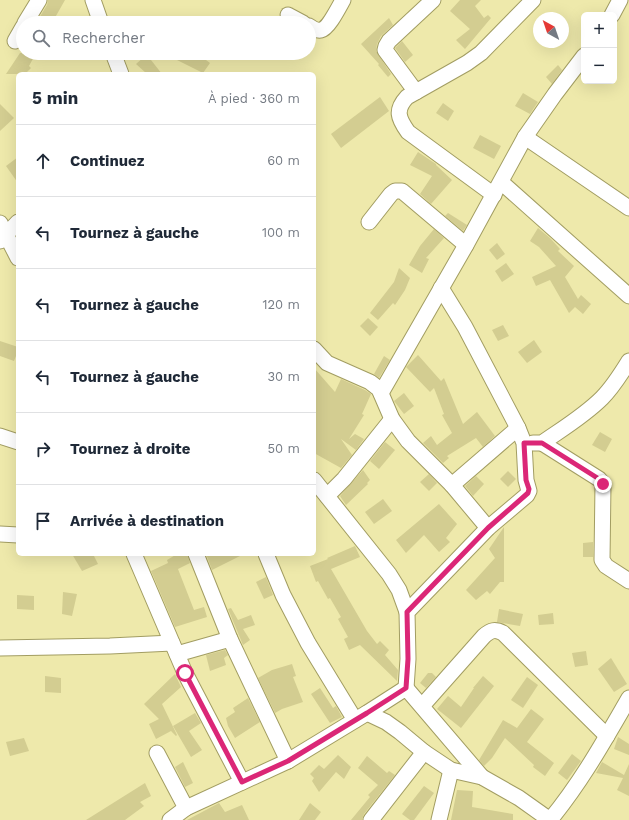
<!DOCTYPE html>
<html lang="fr">
<head>
<meta charset="utf-8">
<style>
  :root { --surface:#fff; --page:#f2f2f3; --text:#1f2937; --muted:#747a83; --line:#e0e1e3 }
  body { margin:0; font-family:"Work Sans",sans-serif; background:var(--page); color:var(--text) }
  .controls { position:absolute; right:12px; top:12px; display:grid; overflow:hidden; border-radius:6px; box-shadow:0 4px 16px #0002 }
  .controls button { width:36px; height:36px; display:grid; place-items:center; padding:0; border:0; border-bottom:1px solid var(--line); background:var(--surface); color:var(--text); font:20px sans-serif }
  .compass { position:absolute; left:533px; top:12px; width:36px; height:36px; border-radius:50%; background:var(--surface); box-shadow:0 4px 16px #0002; rotate:320deg }
  .stop { position:absolute; width:12px; height:12px; margin:-9px; border:3px solid #db2777; border-radius:50%; background:#fff }
  .stop.end { background:#db2777; border-color:#fff; box-shadow:0 1px 4px #0008 }
  .list { margin:0; padding:0; list-style:none }
  h2 { display:flex; justify-content:space-between; align-items:center; height:52px; margin:0; padding:0 16px; font-size:17px }
  h2 small { font-size:13px; font-weight:400; color:var(--muted) }
  .list li { display:grid; grid-template-columns:26px 1fr auto; gap:12px; align-items:center; box-sizing:border-box; height:72px; padding:0 16px; border-top:1px solid var(--line) }
  .list b { display:block; font-size:15px; white-space:nowrap }
  .list em { font-size:13px; font-style:normal; color:var(--muted) }
  .icon { flex:none; width:22px; height:22px; fill:none; stroke:currentColor; stroke-width:2; stroke-linecap:round; stroke-linejoin:round }
  .map { position:relative; flex:none; width:629px; height:820px; overflow:hidden }
  .search { position:absolute; background:var(--surface); box-shadow:0 4px 16px #0002; left:16px; top:16px; width:300px; height:44px; display:flex; align-items:center; gap:10px; box-sizing:border-box; padding:0 14px; border-radius:22px; color:var(--muted); font-size:15px }
  .panel { position:absolute; background:var(--surface); box-shadow:0 4px 16px #0002; left:16px; top:72px; width:300px; height:484px; border-radius:6px }
  .map>svg:first-child { display:block }
  .building { fill:#d3cd91 }
  .lines { fill:none; stroke-linecap:round; stroke-linejoin:round }
  .minor-casing { stroke:#a29d62; stroke-width:17 }
  .minor { stroke:#fff; stroke-width:15 }
  .route { stroke:#db2777; stroke-width:5 }
</style>
</head>
<body>
<div class="map">
<svg width="629" height="820" viewBox="0 0 629 820">
  <rect width="100%" height="100%" fill="#eee9ab"/>
  <g class="building">
    <path d="M48,0H65L52,23H36L47,5Z"/>
    <path d="M460,0H481L475,6L484,18L488,15L491,18L465,49L456,40L470,29L450,11Z"/>
    <path d="M389,18L393,25L381,36L377,44L376,51L391,74L388,77L378,65L379,64L361,44Z"/>
    <path d="M402,41L413,55L405,62L395,48Z"/>
    <path d="M20,53H36L29,66L31,68L25,74H6Z"/>
    <path d="M163,53H214L206,60L210,63L203,73Z"/>
    <path d="M145,56L151,60L162,74H147L136,64Z"/>
    <path d="M558,65L562,70L552,84L546,77Z"/>
    <path d="M523,93L538,102L530,114L515,106Z"/>
    <path d="M380,97L389,111L341,148L331,134Z"/>
    <path d="M443,103L454,111L448,121L436,113Z"/>
    <path d="M0,104L14,118L0,131Z"/>
    <path d="M480,135L501,146L494,159L473,148Z"/>
    <path d="M418,152L436,164V165L452,180L431,204L420,194L432,176L410,165Z"/>
    <path d="M18,157V183L6,166Z"/>
    <path d="M448,213L467,225L463,231L445,216Z"/>
    <path d="M538,228L550,238L560,249L558,251L574,266L565,277L578,299L581,295L591,304L583,314L575,307L569,313L550,280L536,286L532,277L556,266L539,247L530,241Z"/>
    <path d="M434,229L444,238L426,258L429,259L422,273L409,265L420,246Z"/>
    <path d="M497,243L505,254L497,260L489,250Z"/>
    <path d="M506,263L514,274L502,282L495,271Z"/>
    <path d="M399,268L410,278L405,290L395,305L393,303L378,320L370,313L394,282Z"/>
    <path d="M368,318L378,327L370,336L360,326Z"/>
    <path d="M503,325L509,336L498,341L492,330Z"/>
    <path d="M534,340L542,352L527,363L518,352Z"/>
    <path d="M0,341L18,347V351L14,361L0,356Z"/>
    <path d="M418,355L441,381L444,378L463,424L477,412L495,436L483,447L476,438L447,456L449,458L443,463L423,443L431,436L437,445L452,433L442,415L444,414L434,388L430,392L406,367Z"/>
    <path d="M384,356L390,360L379,378L374,374Z"/>
    <path d="M314,368L335,392L341,379L365,390L371,394L362,414L364,415L349,439L355,434L364,439L356,450L341,439L352,455L341,468L314,453Z"/>
    <path d="M404,393L414,406L404,414L394,401Z"/>
    <path d="M600,432L612,439L605,452L592,445Z"/>
    <path d="M385,442L395,450L379,469L370,461Z"/>
    <path d="M363,470L370,480L367,483L368,484L346,505L340,496Z"/>
    <path d="M508,471L516,479L508,487L500,479Z"/>
    <path d="M429,474L437,483L429,491L420,482Z"/>
    <path d="M476,476L484,484L473,496L465,486Z"/>
    <path d="M383,499L392,511L374,524L365,512Z"/>
    <path d="M439,504L457,524L446,538L450,542L439,552L424,535L406,553L396,540Z"/>
    <path d="M504,527V582H500L490,594L487,591L476,600L466,590L495,558L489,549Z"/>
    <path d="M593,542V557H583V543Z"/>
    <path d="M355,546L360,557L331,569L367,631L377,644L380,641L389,650L385,655L398,670L397,681L360,645L349,650L344,639L348,637L338,619L341,617L330,598L328,599L318,581L316,582L310,566L328,559L327,558Z"/>
    <path d="M72,554H93L98,564L82,571Z"/>
    <path d="M177,554H187L190,563L178,569L194,610L204,607L207,617L175,627L151,571L168,563L167,560Z"/>
    <path d="M206,554H244L212,570Z"/>
    <path d="M266,577L273,595L264,599L256,582Z"/>
    <path d="M63,592L77,594L72,616L62,614Z"/>
    <path d="M17,595L34,596V610L17,609Z"/>
    <path d="M231,608L238,620L251,615L255,625L243,629L250,640L243,645L228,609Z"/>
    <path d="M499,609L523,614L520,626L497,622Z"/>
    <path d="M553,613L554,624L539,625L538,615Z"/>
    <path d="M225,650L228,655L224,658L226,665L210,671L206,655Z"/>
    <path d="M586,651L588,665L575,667L572,653Z"/>
    <path d="M611,658L627,684L614,692L598,669Z"/>
    <path d="M292,664L296,676L293,677L303,702L282,709L275,713L258,678L272,670Z"/>
    <path d="M428,673H432L436,677L426,688L420,683Z"/>
    <path d="M175,674L181,687L162,704L177,735L176,736L171,731L156,739L149,724L159,719L144,704Z"/>
    <path d="M45,676L61,678V693L45,692Z"/>
    <path d="M483,676L494,686L461,728L437,709L448,696L461,707L474,688H473Z"/>
    <path d="M527,677L538,685L523,708L511,700Z"/>
    <path d="M320,688L333,708L336,706L342,717L330,723L311,694Z"/>
    <path d="M248,698L260,722L235,738L228,726L226,718L235,712L233,708Z"/>
    <path d="M531,709L544,719L527,742L554,763L545,776L533,767L534,765L505,738L492,758L484,766L479,760L503,720L517,728Z"/>
    <path d="M195,713L201,723L189,731L202,750L191,757L173,726Z"/>
    <path d="M618,737L629,744V755L614,749Z"/>
    <path d="M24,738L29,751L10,756L6,742Z"/>
    <path d="M572,754L581,761L567,780L558,773Z"/>
    <path d="M338,755L351,767L344,779L336,772L319,792L312,781L314,778L310,774L319,765L324,769Z"/>
    <path d="M367,756L387,773L389,771L395,775L364,814L362,820H351L370,797L368,795L378,785L358,768Z"/>
    <path d="M183,762L193,783L185,787L175,767Z"/>
    <path d="M602,762L624,775L629,764V796L617,790L623,778L596,773Z"/>
    <path d="M145,783L151,796L140,802L144,806L125,820H86Z"/>
    <path d="M424,786L434,793L414,820H410L402,814Z"/>
    <path d="M457,790L473,791L472,807L513,814V820H451Z"/>
    <path d="M219,803L225,812L242,805L249,820H187Z"/>
    <path d="M310,803L321,812L315,820H299Z"/>
  </g>
  <g class="lines">
    <g class="minor-casing">
      <g id="minor">
        <path d="M93,0L101,23"/>
        <path d="M288,15L303,23"/>
        <path d="M612,15L620,0"/>
        <path d="M25,23L39,0"/>
        <path d="M309,26C312,28 317,31 321,30C328,29 339,7 343,0"/>
        <path d="M15,41L23,27"/>
        <path d="M113,53L121,74"/>
        <path d="M416,92L385,50L386,46L389,41L433,0"/>
        <path d="M525,137L629,208"/>
        <path d="M501,182L629,296"/>
        <path d="M494,195L408,132C398,118 395,110 407,97L467,63L481,53L533,0"/>
        <path d="M369,222L391,194L395,191H402L466,245"/>
        <path d="M0,223L18,258"/>
        <path d="M0,241L18,222"/>
        <path d="M314,349L327,363L370,382L379,389L392,419L408,441L452,485L488,528"/>
        <path d="M381,393L466,245L525,137L555,94L584,56"/>
        <path d="M0,436L18,442"/>
        <path d="M533,443H542C562,429 584,416 602,398C613,387 621,374 629,361"/>
        <path d="M542,443L599,479L603,484L602,560L606,566L629,581"/>
        <path d="M314,480L389,574L399,590L407,612"/>
        <path d="M452,485L518,428"/>
        <path d="M327,496L344,479L392,419"/>
        <path d="M0,534L18,535"/>
        <path d="M134,554L185,673L242,782"/>
        <path d="M196,554L230,639L288,761"/>
        <path d="M266,554L283,595L308,643L355,720"/>
        <path d="M0,648L110,646L172,643"/>
        <path d="M177,654L230,639"/>
        <path d="M406,688L408,659L407,612L488,528L527,495L529,491L526,480L524,443L518,428L465,327L441,288"/>
        <path d="M422,706L484,636C491,630 495,629 503,633L607,736"/>
        <path d="M367,713L386,722L400,732L424,752L451,770L482,777L519,798L550,820C582,781 604,741 629,698"/>
        <path d="M157,753L186,808"/>
        <path d="M170,820L186,808L288,761L367,713L406,688L482,777"/>
        <path d="M371,820L424,752"/>
        <path d="M439,820L451,770"/>
      </g>
    </g>
    <use href="#minor" class="minor"/>
  </g>
  <g class="lines">
    <path class="route" d="M185,673L242,782L288,761L367,713L406,688L408,659L407,612L488,528L528,493L529,489L526,480L524,443H542L599,479L603,484"/>
  </g>
</svg>
<div class="controls">
<button>+</button>
<button>−</button>
</div>
<svg class="compass" viewBox="-18 -18 36 36"><path d="M0-13l5 13h-10z" fill="#e53935"/><path d="M0 13l5-13h-10z" fill="#747a83"/></svg>
<div class="stop" style="left:185px;top:673px"></div>
<div class="stop end" style="left:603px;top:484px"></div>
<div class="search"><svg class="icon" aria-label="search" viewBox="0 0 24 24"><circle cx="10" cy="10" r="6"/><path d="M15 15l6 6"/></svg>Rechercher</div>
<section class="panel">
<h2>5 min<small>À pied · 360 m</small></h2>
<ul class="list">
<li><svg class="icon" aria-label="ahead" viewBox="0 0 24 24"><path d="M12 20V5M6 11l6-6 6 6"/></svg><div><b>Continuez</b></div><em>60 m</em></li>
<li><svg class="icon" aria-label="left" viewBox="0 0 24 24"><path d="M17 20v-9H6M10 6l-5 5 5 5"/></svg><div><b>Tournez à gauche</b></div><em>100 m</em></li>
<li><svg class="icon" aria-label="left" viewBox="0 0 24 24"><path d="M17 20v-9H6M10 6l-5 5 5 5"/></svg><div><b>Tournez à gauche</b></div><em>120 m</em></li>
<li><svg class="icon" aria-label="left" viewBox="0 0 24 24"><path d="M17 20v-9H6M10 6l-5 5 5 5"/></svg><div><b>Tournez à gauche</b></div><em>30 m</em></li>
<li><svg class="icon" aria-label="right" viewBox="0 0 24 24"><path d="M7 20v-9h11M14 6l5 5-5 5"/></svg><div><b>Tournez à droite</b></div><em>50 m</em></li>
<li><svg class="icon" aria-label="arrive" viewBox="0 0 24 24"><path d="M6 21V4h12l-3 4 3 4H6"/></svg><div><b>Arrivée à destination</b></div></li>
</ul>
</section>
</div>
</body>
</html>
